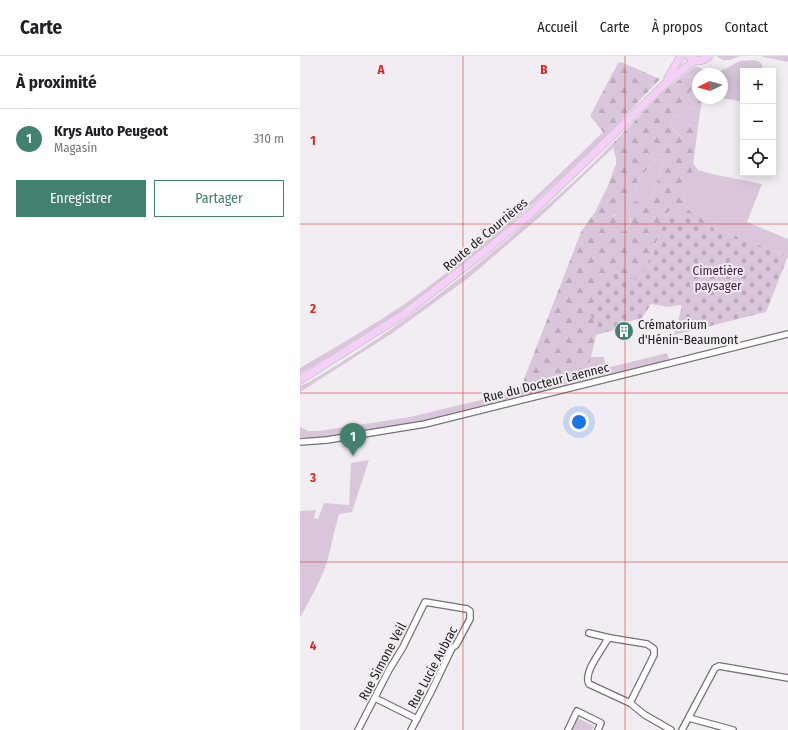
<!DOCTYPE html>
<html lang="fr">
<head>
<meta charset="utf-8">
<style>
  :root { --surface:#fff; --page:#f6f6f6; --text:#202124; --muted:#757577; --line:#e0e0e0; --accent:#42816f }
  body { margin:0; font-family:"Fira Sans Condensed",sans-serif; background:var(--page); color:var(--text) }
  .controls { position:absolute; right:12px; top:12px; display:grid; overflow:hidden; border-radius:0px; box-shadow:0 2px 10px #0003 }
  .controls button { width:36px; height:36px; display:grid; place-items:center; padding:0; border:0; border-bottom:1px solid var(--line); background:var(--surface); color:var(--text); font:20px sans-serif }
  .compass { position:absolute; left:392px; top:12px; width:36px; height:36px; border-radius:50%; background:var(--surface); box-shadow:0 2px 10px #0003; rotate:264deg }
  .you { position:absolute; left:279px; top:366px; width:14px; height:14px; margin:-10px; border:3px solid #fff; border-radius:50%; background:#1a73e8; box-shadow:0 0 0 6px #1a73e833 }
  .badge { display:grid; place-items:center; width:26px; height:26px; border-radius:50%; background:var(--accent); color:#fff; font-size:13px; font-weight:700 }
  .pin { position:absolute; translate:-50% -33px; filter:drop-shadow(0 1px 2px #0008) }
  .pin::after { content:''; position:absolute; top:21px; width:14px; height:12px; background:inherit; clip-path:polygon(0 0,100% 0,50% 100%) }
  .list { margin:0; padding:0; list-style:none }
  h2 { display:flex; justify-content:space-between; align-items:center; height:52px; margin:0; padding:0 16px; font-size:17px }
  h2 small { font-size:13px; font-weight:400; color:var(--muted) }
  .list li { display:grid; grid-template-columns:26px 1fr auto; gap:12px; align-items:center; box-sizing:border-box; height:60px; padding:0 16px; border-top:1px solid var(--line) }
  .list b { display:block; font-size:15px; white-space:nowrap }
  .list p { margin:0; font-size:13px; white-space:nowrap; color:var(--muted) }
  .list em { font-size:13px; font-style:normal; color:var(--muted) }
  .actions { display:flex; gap:8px; padding:12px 16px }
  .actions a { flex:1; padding:9px 0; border:1px solid var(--accent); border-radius:0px; text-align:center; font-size:14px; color:var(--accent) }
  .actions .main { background:var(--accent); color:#fff }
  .icon { flex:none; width:22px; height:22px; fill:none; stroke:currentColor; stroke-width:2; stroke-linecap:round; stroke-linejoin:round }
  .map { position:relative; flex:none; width:488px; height:674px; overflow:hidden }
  header { display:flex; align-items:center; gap:24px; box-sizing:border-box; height:56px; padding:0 20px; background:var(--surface); border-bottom:1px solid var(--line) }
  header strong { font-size:19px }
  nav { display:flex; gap:22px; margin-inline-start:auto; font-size:14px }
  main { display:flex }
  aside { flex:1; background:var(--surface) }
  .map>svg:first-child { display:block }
  .grass { fill:#d9c6db }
  .forest { fill:url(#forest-firs); fill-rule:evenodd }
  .cemetery { fill:url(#cemetery-stones) }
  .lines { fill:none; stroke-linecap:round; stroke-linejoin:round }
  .minor-casing { stroke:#757176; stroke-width:8 }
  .major-casing { stroke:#cac9ca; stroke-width:9 }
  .minor { stroke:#fff; stroke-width:5.5 }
  .major { stroke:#f4d0f8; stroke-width:7 }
  .grid { fill:none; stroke:#d62828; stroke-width:1; stroke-opacity:0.55 }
  .labels { text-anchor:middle; stroke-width:4; stroke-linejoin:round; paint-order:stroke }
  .street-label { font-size:13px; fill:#212021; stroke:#f2edf2 }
  .park-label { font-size:13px; fill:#442348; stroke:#f2edf2 }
  .poi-label { font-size:13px; fill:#212021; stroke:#f2edf2; text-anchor:start }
  .grid-label { font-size:13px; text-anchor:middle; font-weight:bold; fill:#d62828; stroke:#f2edf2; stroke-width:4; stroke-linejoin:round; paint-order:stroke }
</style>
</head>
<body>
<header>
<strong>Carte</strong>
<nav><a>Accueil</a><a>Carte</a><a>À propos</a><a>Contact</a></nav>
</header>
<main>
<aside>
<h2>À proximité<small></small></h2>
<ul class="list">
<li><span class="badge">1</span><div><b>Krys Auto Peugeot</b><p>Magasin</p></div><em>310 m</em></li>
</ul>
<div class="actions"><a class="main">Enregistrer</a><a>Partager</a></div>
</aside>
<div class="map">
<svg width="488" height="674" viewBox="0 0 488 674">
  <defs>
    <pattern id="forest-firs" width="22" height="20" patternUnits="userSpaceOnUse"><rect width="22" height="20" fill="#d9c6db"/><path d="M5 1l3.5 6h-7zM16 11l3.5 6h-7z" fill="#baaabc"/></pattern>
    <pattern id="cemetery-stones" width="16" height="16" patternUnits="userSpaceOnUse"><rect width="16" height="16" fill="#d9c6db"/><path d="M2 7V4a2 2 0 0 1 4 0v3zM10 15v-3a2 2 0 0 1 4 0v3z" fill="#baaabc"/></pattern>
  </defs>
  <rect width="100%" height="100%" fill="#f2edf2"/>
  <g class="grass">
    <path d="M417,0H440C431,3 425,8 417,0Z"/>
    <path d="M460,0H488V6Z"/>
    <path d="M454,4C460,5 464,8 462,15H443V42L440,45L422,42V18H419L421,15L440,5Z"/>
    <path d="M396,10L403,13L406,18H398V22L387,20L374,27L393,12Z"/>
    <path d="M397,28L398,42H403L402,47L389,36L396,32Z"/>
    <path d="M390,50L400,56L398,71L386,69L382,80C371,74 370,72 370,60L381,59Z"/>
    <path d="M303,76L306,80C243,140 179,199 108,250C73,275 37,296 0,318V312C36,291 72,270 106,247C177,197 241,137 303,76Z"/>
    <path d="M312,88L313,92L242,159L167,223L91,278L0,336V330L9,326C79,285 145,236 207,184C243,153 280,122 312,88Z"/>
    <path d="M360,98L365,100L354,136L349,143C341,145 335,143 329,150C330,162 333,169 322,177L313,161L318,157L331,139V136L335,134L338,124Z"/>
    <path d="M393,107L398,114L412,118L462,128L447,166L488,183V200L419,174L413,164L391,156L385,148L383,139L390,132Z"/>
    <path d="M367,297L369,303L366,305L132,364L92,372L19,382L0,381V371L8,375H19L110,361L214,336L224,327L228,332L232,333L287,320L291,301H304L306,312Z"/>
    <path d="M69,404L52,456L39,458C34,475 31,492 26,509C19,528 9,545 0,562V455L16,454L14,462L18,463L24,447L49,449L51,407Z"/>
    <path d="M278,662L294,670L292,674H272Z"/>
  </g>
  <g class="forest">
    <path d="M321,6L360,23L306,80L291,61V58L318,7Z"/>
    <path d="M387,20L398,22C398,30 396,32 389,36L402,47L400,56L390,50L381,59L370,60C370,72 371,74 381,80L386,69L398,71L390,132L383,139L385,148L391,156L413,164L419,174L369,155L342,221C332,228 317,217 307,214L296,267V279L287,319L232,333L228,332L224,327V323L281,176L295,156L307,132L316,108V102L312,88L365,34L374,27ZM360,98L365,100L354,136L349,143C341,145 335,143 329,150C330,162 334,168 323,176L320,164L318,161L314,162L313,160L318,157L331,139V136L335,134L338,124Z"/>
  </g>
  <path class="cemetery" d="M369,155L488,200L466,256L374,279L382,250L379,249L369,251L351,248L342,262L328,266V270L296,279V267L289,257L307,214C316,217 333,227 342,221Z"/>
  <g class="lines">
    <g class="minor-casing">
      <g id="minor">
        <path d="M0,386L27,384L125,368L488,278"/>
        <path d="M289,577L310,582"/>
        <path d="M75,642L117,663"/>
        <path d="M330,647L354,599V593L347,588L310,582L307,584C301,596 283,616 289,628L330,647L345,659L371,674"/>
        <path d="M389,662L433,674"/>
        <path d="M58,674L89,614L103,591L125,546L167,553L170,555V563L156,589L152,592L131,636L111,674"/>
        <path d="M268,674L277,655L301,667L298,674"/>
        <path d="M382,674L415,612L419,610L488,622"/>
      </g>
    </g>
    <g class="major-casing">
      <g id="major">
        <path d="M388,0C395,6 402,6 409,0"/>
        <path d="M368,22L381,0"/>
        <path d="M0,324L104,258L184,196L230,158L292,99L366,27L395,4"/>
      </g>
    </g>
    <use href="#minor" class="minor"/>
    <use href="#major" class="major"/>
  </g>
  <path class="grid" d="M163,0V674M325,0V674M0,168H488M0,337H488M0,506H488"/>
  <defs>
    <g id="building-disc" transform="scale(1)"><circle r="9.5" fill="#42816f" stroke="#f2edf2"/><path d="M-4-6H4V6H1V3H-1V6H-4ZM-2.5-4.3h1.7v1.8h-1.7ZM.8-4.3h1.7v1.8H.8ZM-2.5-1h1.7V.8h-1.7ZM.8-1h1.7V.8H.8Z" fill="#fff"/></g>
  </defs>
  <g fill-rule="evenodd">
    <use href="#building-disc" x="324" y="275"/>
  </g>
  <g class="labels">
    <g class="street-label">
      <text transform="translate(185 178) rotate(-40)" y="5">Route de Courrières</text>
      <text transform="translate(246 326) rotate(-14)" y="5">Rue du Docteur Laennec</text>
      <text transform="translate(82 605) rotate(-62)" y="5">Rue Simone Veil</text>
      <text transform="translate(132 611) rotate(-62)" y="5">Rue Lucie Aubrac</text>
    </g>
    <g class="park-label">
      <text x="418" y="219">Cimetière<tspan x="418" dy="15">paysager</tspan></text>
    </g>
    <g class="poi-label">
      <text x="338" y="273">Crématorium<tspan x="338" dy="15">d'Hénin-Beaumont</tspan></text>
    </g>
  </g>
  <g class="grid-label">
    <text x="81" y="18">A</text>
    <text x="244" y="18">B</text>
    <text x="13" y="89">1</text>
    <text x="13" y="257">2</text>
    <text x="13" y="426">3</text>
    <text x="13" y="594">4</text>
  </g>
</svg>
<div class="controls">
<button>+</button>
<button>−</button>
<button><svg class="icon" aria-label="locate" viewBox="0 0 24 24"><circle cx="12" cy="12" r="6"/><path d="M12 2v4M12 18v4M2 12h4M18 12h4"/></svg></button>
</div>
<svg class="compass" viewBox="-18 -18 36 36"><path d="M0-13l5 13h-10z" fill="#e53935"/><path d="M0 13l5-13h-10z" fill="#757577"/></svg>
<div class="you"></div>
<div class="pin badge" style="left:53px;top:400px">1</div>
</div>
</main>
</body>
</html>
